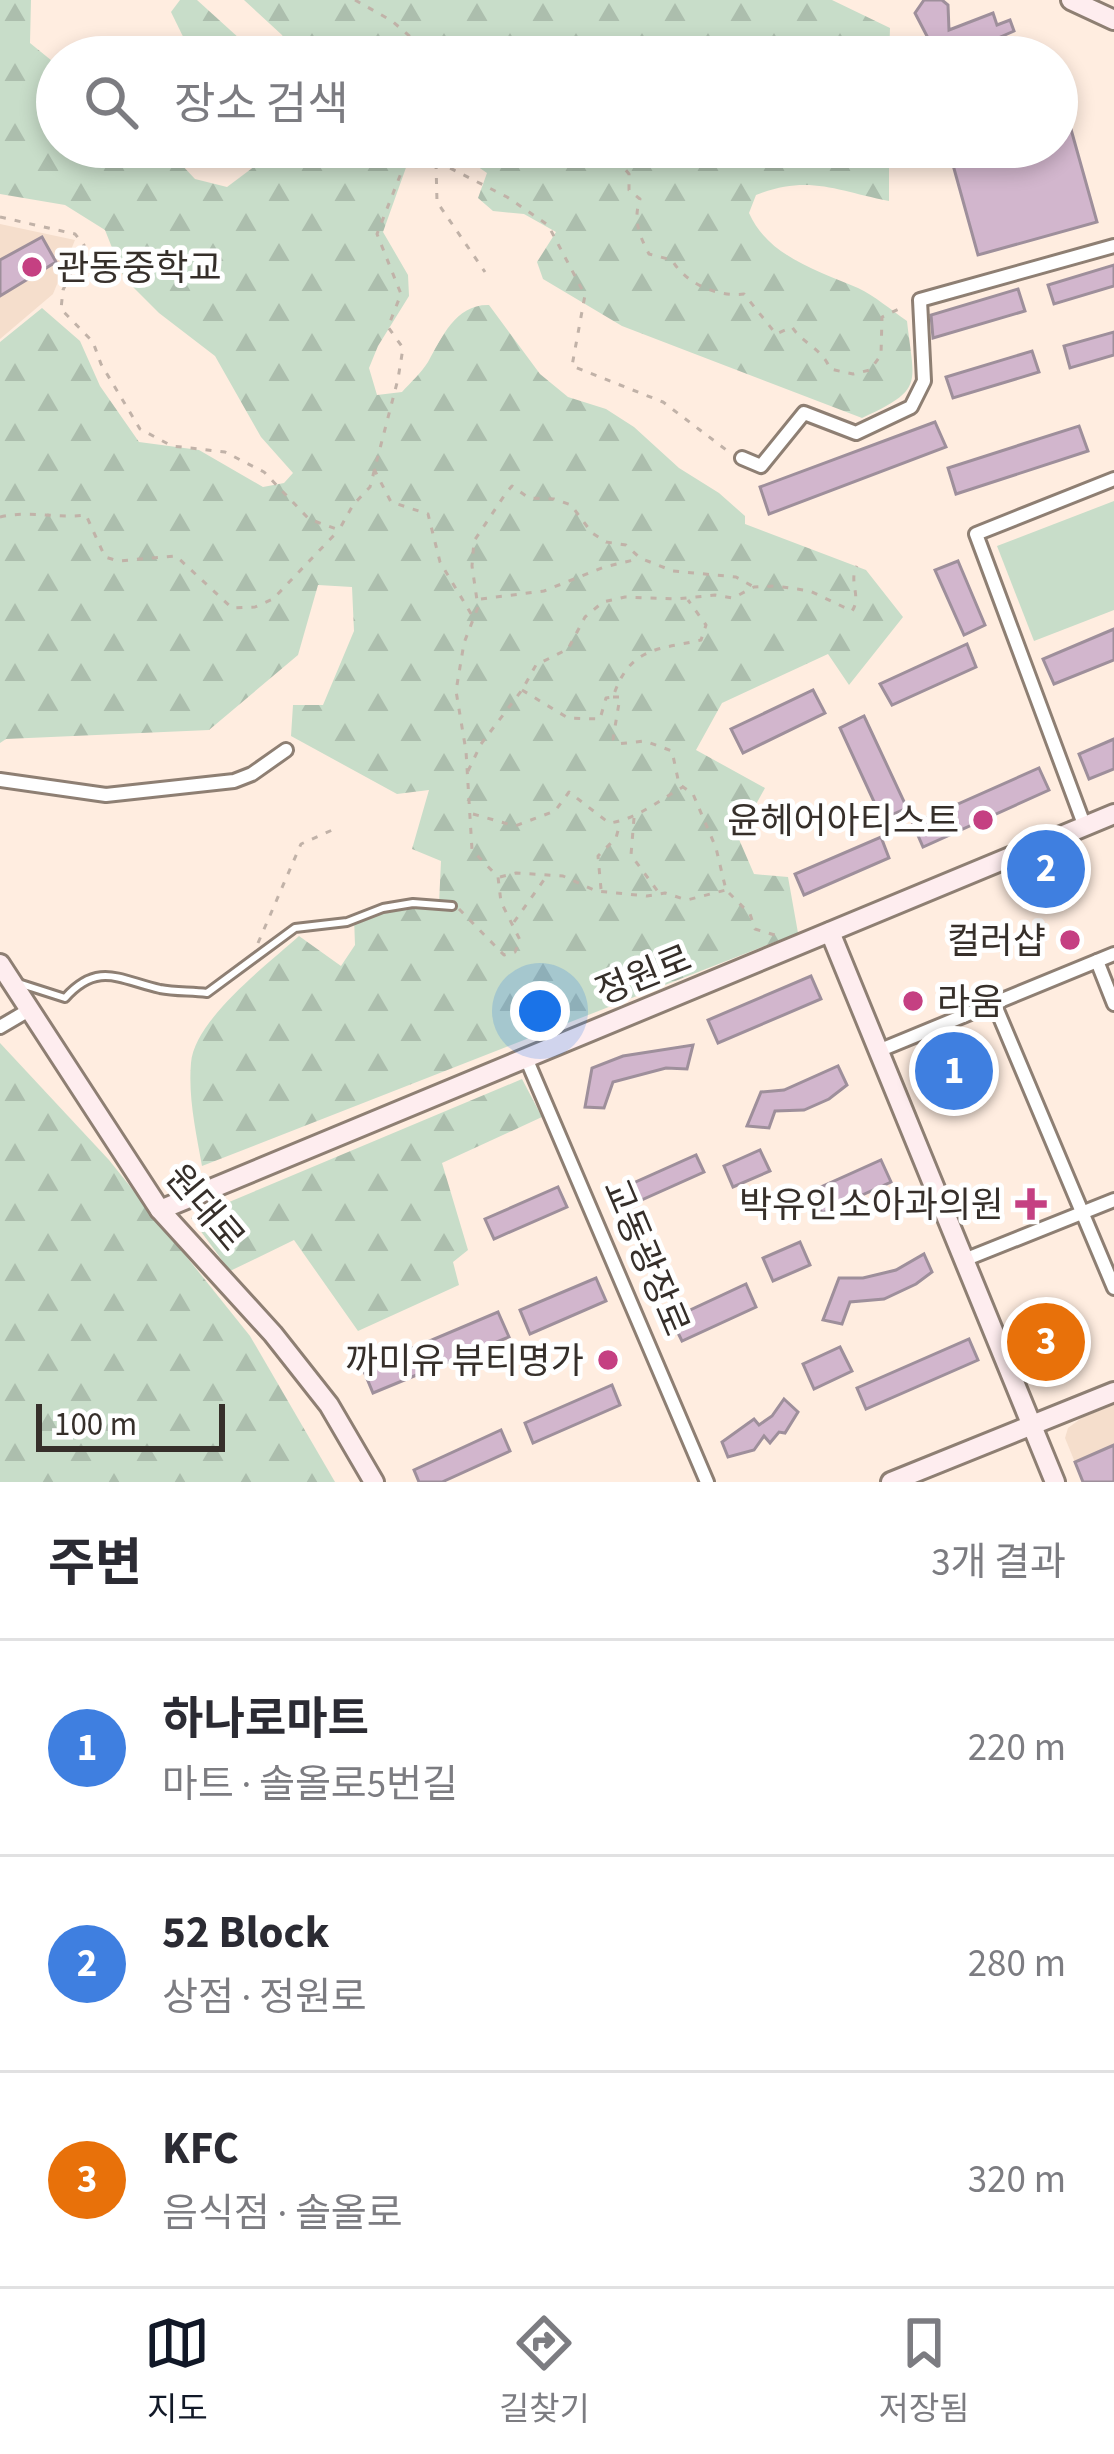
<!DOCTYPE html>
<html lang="ko">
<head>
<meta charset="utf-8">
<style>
  :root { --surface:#fff; --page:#f2f2f3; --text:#2b2b33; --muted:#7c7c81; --line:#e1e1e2; --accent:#111827 }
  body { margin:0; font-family:"Source Sans 3","Noto Sans KR",sans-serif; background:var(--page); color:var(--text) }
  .scale { position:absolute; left:36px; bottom:30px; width:189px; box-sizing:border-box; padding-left:12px; border:6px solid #362f2a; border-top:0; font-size:33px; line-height:42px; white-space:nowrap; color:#362f2a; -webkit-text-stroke:9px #fff; paint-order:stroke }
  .you { position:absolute; left:540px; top:1011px; width:42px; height:42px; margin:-30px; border:9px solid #fff; border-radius:50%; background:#1a73e8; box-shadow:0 0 0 18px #1a73e833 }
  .badge { display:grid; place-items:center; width:78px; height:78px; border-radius:50%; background:var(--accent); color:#fff; font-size:39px; font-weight:700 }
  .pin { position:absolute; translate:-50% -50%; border:6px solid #fff; box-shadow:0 3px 12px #0006 }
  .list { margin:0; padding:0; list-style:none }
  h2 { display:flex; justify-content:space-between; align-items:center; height:156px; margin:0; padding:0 48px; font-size:51px }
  h2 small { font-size:39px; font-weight:400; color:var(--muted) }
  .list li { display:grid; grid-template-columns:78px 1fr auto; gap:36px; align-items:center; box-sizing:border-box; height:216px; padding:0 48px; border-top:3px solid var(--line) }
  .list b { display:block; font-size:45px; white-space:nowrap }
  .list p { margin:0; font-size:39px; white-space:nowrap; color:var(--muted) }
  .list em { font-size:39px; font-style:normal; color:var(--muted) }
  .icon { flex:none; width:66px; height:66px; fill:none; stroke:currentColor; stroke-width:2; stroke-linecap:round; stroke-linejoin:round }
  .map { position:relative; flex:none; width:1114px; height:1482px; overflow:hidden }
  .search { position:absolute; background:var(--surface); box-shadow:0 6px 18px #0003; left:36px; right:36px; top:36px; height:132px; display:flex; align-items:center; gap:30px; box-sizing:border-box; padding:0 42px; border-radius:66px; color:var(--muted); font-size:45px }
  .sheet { height:804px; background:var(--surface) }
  nav { display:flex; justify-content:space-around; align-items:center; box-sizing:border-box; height:168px; border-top:3px solid var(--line); background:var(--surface); font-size:33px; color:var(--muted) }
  nav a { display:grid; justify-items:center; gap:6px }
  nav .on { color:var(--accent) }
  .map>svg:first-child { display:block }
  .built { fill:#f5decc }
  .green { fill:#c8ddc9 }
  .forest { fill:url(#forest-firs) }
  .building { fill:#d2b6cd; stroke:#9e8f9b; stroke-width:3 }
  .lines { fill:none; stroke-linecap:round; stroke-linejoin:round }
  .lane-casing { stroke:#8e7f73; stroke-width:12 }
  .street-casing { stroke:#8e7f73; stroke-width:18 }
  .secondary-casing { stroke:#8e7f73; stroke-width:24 }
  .path { stroke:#c1b2a8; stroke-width:3; stroke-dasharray:6 9; stroke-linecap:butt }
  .lane { stroke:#fff; stroke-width:6 }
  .street { stroke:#fff; stroke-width:12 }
  .secondary { stroke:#feedef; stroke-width:18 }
  .poi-dot { fill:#c54082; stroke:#fff; stroke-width:4.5 }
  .labels { text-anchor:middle; stroke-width:10; stroke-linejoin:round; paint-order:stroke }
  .poi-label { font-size:36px; fill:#362f2a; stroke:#fff; text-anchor:end }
  .street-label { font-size:36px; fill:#362f2a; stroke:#fff }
</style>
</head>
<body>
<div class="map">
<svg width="1114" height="1482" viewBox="0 0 1114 1482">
  <defs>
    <pattern id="forest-firs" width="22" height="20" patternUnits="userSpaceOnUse" patternTransform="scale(3)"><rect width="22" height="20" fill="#c8ddc9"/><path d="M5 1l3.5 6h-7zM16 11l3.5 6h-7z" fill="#acbead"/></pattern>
  </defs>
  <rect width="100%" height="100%" fill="#ffede0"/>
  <g class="built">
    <path d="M0,224L75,240L53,294L0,339Z"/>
    <path d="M1114,1405V1482H1083L1065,1438L1068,1428L1083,1417Z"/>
  </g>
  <path class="green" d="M1114,501V610L1034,641L997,546Z"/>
  <g class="forest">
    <path d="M0,0H31L30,43L57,65V147H165L195,179L227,187L263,160L267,147H889V201C837,191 809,174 756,195L749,213C768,256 818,271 858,288C875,296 891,310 907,321C914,385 925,389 862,418L622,326L543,279L537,262L556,232L524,214L493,211L478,198L487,173C453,148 447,150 408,162L383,232L408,275L409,296L378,346L369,368L377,395L402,392C411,382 421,373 428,362C442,337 456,304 489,305L540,374L568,397L606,409L634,427L679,468L719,493L745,516V524L866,570L903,617L849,685L828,654L722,703L696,750L765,788L738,837L754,874L788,877L798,933L202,1166C196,1132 188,1097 191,1063C194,1020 268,964 299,936L341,966L355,945L354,917L439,904L441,861L412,849L429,790L397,794L291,736L293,705H323L354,631L352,587L318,585L298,655L209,730L6,739L0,743V342L42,308L80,341L100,386L139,442L199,450L263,487L284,483L293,473L261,437L215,356L159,313L124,278L105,230L65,205L0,194Z"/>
    <path d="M180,0H197L260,57H193L171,12Z"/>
    <path d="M244,0H832L890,28L889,57H279L290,50L282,35Z"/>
    <path d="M0,1043L109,1160L250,1336L335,1482H0Z"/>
    <path d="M522,1079L542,1117L442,1163L468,1250L453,1262L459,1285L358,1331L294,1240L230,1271L191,1218Z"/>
  </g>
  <g class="building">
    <path d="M924,0H942L948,5L949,30L993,13L997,25L1010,20L1014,31L955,57H921L915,42L928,38L915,13Z"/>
    <path d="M1057,90H1060L1097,222L978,255L948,147H1057Z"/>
    <path d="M42,237L56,262L0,296V260Z"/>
    <path d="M1114,265V286L1054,304L1048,285Z"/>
    <path d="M1018,289L1025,311L933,338L931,315Z"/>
    <path d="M1114,332V355L1070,368L1064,346Z"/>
    <path d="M1032,351L1039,372L953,398L946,377Z"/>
    <path d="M935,422L946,447L769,514L760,487Z"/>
    <path d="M1079,426L1088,451L956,494L948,468Z"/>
    <path d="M958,561L985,625L964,635L935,570Z"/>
    <path d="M1114,629V660L1054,684L1043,659Z"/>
    <path d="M967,644L976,667L892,705L880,684Z"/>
    <path d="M813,690L825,713L743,753L731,729Z"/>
    <path d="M864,716L907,808L882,819L840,728Z"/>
    <path d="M1114,739V769L1089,779L1079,754Z"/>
    <path d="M1039,768L1049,790L923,847L913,824Z"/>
    <path d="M881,837L889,858L804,895L795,874Z"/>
    <path d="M811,976L821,999L718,1043L708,1020Z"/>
    <path d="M693,1045L687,1069L666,1068L613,1082L604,1108L585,1107L592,1068L623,1056Z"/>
    <path d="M838,1066L847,1085L829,1099L804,1110L775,1111L769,1128L747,1126L761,1092L784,1090Z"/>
    <path d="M760,1150L770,1171L733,1187L724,1166Z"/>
    <path d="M696,1155L704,1172L628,1206L620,1189Z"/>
    <path d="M881,1160L891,1182L822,1213L812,1191Z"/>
    <path d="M558,1187L567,1207L494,1239L485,1219Z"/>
    <path d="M800,1242L810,1265L773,1281L763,1258Z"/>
    <path d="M924,1254L932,1272L916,1284L884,1299L850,1302L842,1324L823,1320L839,1278H863L896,1270Z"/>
    <path d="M596,1278L606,1301L530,1334L520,1310Z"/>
    <path d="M746,1284L756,1307L682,1341L671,1319Z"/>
    <path d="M498,1312L509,1337L373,1393L363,1369Z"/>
    <path d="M969,1339L978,1360L866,1409L857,1388Z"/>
    <path d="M840,1347L852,1371L814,1389L803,1364Z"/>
    <path d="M612,1385L620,1405L533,1443L525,1423Z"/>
    <path d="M784,1399L798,1412L785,1433L779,1432L770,1443L764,1436L754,1450L728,1457L722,1442L754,1419L759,1425L772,1416Z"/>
    <path d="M501,1430L510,1451L442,1482H419L414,1470Z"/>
    <path d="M1114,1445V1482H1083L1075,1462Z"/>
  </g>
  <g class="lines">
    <g class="lane-casing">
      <path id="lane" d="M15,982L65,998C98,961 120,980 160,989C175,992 191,991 207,993L295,928L347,922L383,908L413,903L452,906"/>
    </g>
    <g class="street-casing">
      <g id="street">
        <path d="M742,458L761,466L804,413L856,433L911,407L924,381L920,300L1114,246"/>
        <path d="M0,780L106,795L234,781L252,774L286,750"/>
        <path d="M1085,827L976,534L1114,479"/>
        <path d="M1097,961L1114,1004"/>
        <path d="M994,1003L1114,1288"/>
        <path d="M0,1027L29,1010"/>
        <path d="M878,1051L1114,954"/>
        <path d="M526,1058L707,1482"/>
        <path d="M964,1260L1114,1200"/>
      </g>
    </g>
    <g class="secondary-casing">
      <g id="secondary">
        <path d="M1071,0L1114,20"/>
        <path d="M830,932L1055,1482"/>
        <path d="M0,964L160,1210L273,1334L329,1405L374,1482"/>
        <path d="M160,1210L1114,814"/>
        <path d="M891,1482L1114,1392"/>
      </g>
    </g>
    <g class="path">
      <path d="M355,0L392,21L434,57"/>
      <path d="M434,147L436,161L507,197L548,225L585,295L572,366L663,402L729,452"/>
      <path d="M607,147L629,174V190L640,199C633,220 639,235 649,254L672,260C686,284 717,297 744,294L776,334L792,327C803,344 823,349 830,369L853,374L870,370L881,355L882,317L905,306"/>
      <path d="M436,163L437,202L485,272"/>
      <path d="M0,217L75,234L84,245L63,290L61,309L93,342L101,364L140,429L172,446L225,452L264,472L309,519L339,530L353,505L370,487L398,379L403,348L388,327L401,294L377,234L407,158L418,147"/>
      <path d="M374,469L391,502L428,514L440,562L473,617"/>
      <path d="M0,517C30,510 57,519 86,515L105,557L118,561L176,556L232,608L255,607L273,599L338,531"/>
      <path d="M481,599L544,591L604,567L638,559"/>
      <path d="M522,690L568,718L600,719L606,698L613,697C630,646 658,650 701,640L706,625L688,600"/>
      <path d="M613,697H620L613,739L617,744L645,741L672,751L679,784L693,794L716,848L726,890L750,914L755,929L781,937"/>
      <path d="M468,771L481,744L522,690L536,665L568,649L585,617L603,602L625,597L676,599L715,595L733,598L754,587L776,586L810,591L852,611C862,597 848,581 857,566"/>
      <path d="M473,814L515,826L555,811L569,792L609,823C636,820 659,800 683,787"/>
      <path d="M634,818L631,855L659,893"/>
      <path d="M500,877L516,873L563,876L596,891L647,896L665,893L687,900L726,890"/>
      <path d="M601,889L598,856L616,838L620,823"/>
      <path d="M459,909L504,955L515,952L520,940L501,902L498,877L472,850L466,751L456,691L464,643L478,607L472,566L474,541L506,493L512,486L529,498L554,499L571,505L592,533L606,542L626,545L640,558L673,571L736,577L754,587"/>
      <path d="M514,922L546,877"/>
      <path d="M258,943L301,844L339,827"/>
    </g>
    <use href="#lane" class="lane"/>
    <use href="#street" class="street"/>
    <use href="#secondary" class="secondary"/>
  </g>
  <g class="poi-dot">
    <circle cx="32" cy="267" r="12"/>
    <circle cx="983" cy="820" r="12"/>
    <circle cx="1070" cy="940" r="12"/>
    <circle cx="913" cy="1001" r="12"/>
    <path d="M1025 1186h12v12h12v12h-12v12h-12v-12h-12v-12h12z"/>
    <circle cx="608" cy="1360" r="12"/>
  </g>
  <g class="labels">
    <g class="poi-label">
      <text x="56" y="280" text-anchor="start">관동중학교</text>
      <text x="959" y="833">윤헤어아티스트</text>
      <text x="1046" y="953">컬러샵</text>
      <text x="937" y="1014" text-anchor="start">라움</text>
      <text x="1004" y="1217">박유인소아과의원</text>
      <text x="584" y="1373">까미유 뷰티명가</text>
    </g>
    <g class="street-label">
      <text transform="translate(643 974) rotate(-22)" y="13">정원로</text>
      <text transform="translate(206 1207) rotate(50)" y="13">원대로</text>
      <text transform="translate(647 1257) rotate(67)" y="13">교동광장로</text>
    </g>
  </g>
</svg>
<div class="scale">100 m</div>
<div class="you"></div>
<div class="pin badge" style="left:954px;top:1071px;background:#3f7fe0">1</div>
<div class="pin badge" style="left:1046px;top:869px;background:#3f7fe0">2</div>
<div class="pin badge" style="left:1046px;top:1342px;background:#e8710a">3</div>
<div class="search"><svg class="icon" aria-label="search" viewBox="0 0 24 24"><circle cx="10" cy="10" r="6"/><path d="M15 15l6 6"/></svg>장소 검색</div>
</div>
<section class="sheet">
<h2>주변<small>3개 결과</small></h2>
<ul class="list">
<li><span class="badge" style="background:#3f7fe0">1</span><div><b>하나로마트</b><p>마트 · 솔올로5번길</p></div><em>220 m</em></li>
<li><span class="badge" style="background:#3f7fe0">2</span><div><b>52 Block</b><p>상점 · 정원로</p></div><em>280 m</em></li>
<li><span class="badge" style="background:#e8710a">3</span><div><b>KFC</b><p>음식점 · 솔올로</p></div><em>320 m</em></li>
</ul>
</section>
<nav>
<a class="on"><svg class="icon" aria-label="map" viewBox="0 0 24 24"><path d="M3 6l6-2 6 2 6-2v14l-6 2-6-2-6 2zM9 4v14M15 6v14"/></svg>지도</a>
<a><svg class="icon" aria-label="directions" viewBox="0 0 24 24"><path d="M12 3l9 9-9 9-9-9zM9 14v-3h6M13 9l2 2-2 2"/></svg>길찾기</a>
<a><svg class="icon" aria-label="saved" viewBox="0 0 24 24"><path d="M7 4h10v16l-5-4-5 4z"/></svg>저장됨</a>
</nav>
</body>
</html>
